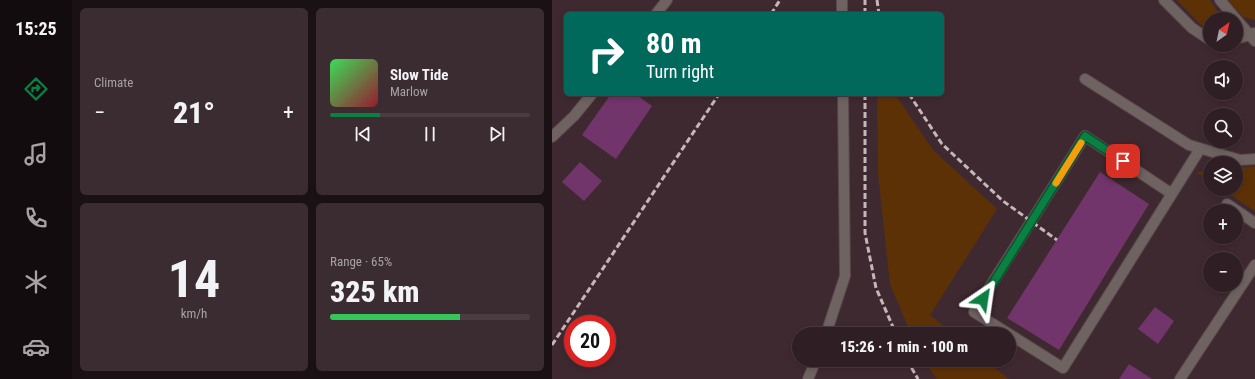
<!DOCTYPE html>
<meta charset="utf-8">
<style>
body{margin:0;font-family:"Roboto Condensed",sans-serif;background:#3b2c31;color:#f1f3f6;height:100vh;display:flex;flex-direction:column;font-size:15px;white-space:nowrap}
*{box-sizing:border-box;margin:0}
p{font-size:13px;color:#a7a2a6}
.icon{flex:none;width:22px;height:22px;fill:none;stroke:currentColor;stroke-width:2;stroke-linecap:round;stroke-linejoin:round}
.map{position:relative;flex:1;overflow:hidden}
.panel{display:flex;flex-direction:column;gap:8px;padding:8px;background:#1a1114;width:480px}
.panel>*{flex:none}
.banner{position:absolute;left:12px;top:12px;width:380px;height:84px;border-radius:6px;box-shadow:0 2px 6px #0003,0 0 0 1px #4a3d41;background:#00695c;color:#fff;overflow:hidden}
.needle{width:26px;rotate:33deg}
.buttons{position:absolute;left:651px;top:12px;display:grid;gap:8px}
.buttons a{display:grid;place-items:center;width:40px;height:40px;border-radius:50%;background:#2f1f24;box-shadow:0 2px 6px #0003,0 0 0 1px #4a3d41;font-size:20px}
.speed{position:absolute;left:12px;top:315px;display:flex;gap:8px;font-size:20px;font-weight:700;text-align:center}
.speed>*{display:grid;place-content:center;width:52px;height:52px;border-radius:50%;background:#2f1f24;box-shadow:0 2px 6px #0003,0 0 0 1px #4a3d41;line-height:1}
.speed .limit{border:6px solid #d22;background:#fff;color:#111}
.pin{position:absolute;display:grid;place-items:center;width:34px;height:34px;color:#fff;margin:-17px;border-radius:8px;box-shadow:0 2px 6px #0006}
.me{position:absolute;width:44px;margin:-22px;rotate:32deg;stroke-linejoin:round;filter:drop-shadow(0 0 3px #0008)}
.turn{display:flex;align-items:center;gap:14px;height:84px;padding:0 16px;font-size:18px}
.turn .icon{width:52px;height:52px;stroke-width:2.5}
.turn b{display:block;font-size:28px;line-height:34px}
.big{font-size:30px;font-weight:800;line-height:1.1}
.panel .card{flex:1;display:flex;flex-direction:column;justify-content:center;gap:6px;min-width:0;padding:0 14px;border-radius:6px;background:#3b2c31}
.panel .dial{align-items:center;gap:0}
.dial b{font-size:52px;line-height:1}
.song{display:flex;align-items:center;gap:12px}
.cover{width:48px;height:48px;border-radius:6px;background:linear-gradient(135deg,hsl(130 70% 55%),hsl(350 70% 35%))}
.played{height:4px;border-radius:2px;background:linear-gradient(90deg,#0b8043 25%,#4a3d41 25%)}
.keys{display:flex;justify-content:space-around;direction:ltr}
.heat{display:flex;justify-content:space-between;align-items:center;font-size:22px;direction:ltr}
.charge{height:6px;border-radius:3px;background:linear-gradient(90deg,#34c759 65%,#4a3d41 0)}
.panel .tiles{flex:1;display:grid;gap:8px;grid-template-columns:repeat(2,1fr)}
.trip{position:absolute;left:240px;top:327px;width:224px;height:40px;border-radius:20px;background:#2f1f24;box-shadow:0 2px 6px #0003,0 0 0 1px #4a3d41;font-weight:800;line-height:40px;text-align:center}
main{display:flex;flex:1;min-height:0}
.dock{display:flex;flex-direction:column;width:72px;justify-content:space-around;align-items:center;background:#130c0e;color:#a7a2a6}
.dock .icon{width:28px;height:28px}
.dock .current{color:#0b8043}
.dock b{font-size:18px;color:#f1f3f6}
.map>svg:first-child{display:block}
.green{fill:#5d3106}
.building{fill:#71346b}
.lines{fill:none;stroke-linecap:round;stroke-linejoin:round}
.minor-casing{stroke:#5a464c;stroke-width:12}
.minor{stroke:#6e6361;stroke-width:10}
.rail{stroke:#c5b6ba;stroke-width:3;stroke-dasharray:6 3;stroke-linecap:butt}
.route-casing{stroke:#07532c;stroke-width:10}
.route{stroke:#0b8043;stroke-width:7}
.slow{stroke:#f59e0b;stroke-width:7}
</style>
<main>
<nav class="dock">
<b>15:25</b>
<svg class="icon current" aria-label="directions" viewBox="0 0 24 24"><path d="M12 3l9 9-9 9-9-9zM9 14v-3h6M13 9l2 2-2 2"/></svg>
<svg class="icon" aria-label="music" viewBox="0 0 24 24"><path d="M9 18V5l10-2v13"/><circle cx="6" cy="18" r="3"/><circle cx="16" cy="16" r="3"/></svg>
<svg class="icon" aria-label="phone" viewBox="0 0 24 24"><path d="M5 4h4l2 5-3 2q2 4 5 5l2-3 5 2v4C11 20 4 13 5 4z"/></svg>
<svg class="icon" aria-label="climate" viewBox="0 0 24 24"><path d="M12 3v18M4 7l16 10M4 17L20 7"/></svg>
<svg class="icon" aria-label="car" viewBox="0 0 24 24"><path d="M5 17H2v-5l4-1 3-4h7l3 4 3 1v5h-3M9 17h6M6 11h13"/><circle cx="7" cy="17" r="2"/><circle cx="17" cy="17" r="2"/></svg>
</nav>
<section class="panel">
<div class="tiles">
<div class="card"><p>Climate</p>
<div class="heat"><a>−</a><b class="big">21°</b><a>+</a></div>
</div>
<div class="card">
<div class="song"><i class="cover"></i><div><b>Slow Tide</b><p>Marlow</p></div></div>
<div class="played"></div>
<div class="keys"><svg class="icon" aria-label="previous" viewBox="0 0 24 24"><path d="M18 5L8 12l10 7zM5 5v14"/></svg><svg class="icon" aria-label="pause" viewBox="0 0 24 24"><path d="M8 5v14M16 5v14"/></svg><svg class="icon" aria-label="next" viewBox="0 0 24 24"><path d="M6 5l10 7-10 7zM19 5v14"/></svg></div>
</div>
<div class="card dial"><b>14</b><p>km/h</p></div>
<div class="card"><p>Range · 65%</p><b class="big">325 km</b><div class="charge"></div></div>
</div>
</section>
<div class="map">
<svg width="703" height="379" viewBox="0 0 703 379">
<rect width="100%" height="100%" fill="#3f2930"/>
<g class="green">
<path d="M625 0H658L671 19H658V30L651 27Z"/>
<path d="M676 0H703V20L691 17Z"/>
<path d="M325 94H343L381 150 445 209 378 315 401 334H359L338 284 326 174Z"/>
<path d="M703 166V211L670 189H684V168Z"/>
<path d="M658 171V181L644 172Z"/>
<path d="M371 360H433L457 379H385Z"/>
</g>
<g class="building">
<path d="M59 94H83L100 106 64 159 30 135Z"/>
<path d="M28 162 50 181 32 201 10 182Z"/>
<path d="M548 172 597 204 507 350 455 318Z"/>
<path d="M603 307 622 321 606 344 586 329Z"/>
<path d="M577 364 600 379H567Z"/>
</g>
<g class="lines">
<defs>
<g id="minor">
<path d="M290 0V14"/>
<path d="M612 0 640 28 658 40"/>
<path d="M668 0 684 19"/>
<path d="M104 14 115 0"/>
<path d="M684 19 703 41"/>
<path d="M684 39 698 35 701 33"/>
<path d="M533 79 637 145 688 160 703 159"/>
<path d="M0 137 22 116 40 94"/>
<path d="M620 194 533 136 422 312 511 368 648 149"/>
<path d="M675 204 703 223"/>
<path d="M274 334 293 276 291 94"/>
<path d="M256 379 264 360"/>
<path d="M628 379 703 265"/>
</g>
</defs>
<use href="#minor" class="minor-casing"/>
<use href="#minor" class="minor"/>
<g class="rail">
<path d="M325 0 327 14"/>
<path d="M219 14 228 0"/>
<path d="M313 14V0"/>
<path d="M313 94V233L324 288 344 334"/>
<path d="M357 94 390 144 451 201 505 240"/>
<path d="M0 345 167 94"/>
<path d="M355 360 366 379"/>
</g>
</g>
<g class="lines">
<defs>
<path id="route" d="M431 299 533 136 571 161"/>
</defs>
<use href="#route" class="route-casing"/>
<use href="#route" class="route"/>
<path class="slow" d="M504 183 529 143"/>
</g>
</svg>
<div class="buttons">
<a><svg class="needle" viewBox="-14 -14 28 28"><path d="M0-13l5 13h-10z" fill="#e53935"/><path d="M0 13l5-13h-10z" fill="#a7a2a6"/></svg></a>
<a><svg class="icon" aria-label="sound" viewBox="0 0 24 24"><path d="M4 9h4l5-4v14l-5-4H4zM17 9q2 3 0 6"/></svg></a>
<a><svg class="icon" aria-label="search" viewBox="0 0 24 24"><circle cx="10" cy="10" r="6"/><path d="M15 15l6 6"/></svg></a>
<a><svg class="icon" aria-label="layers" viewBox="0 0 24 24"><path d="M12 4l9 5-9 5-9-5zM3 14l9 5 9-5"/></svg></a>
<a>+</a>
<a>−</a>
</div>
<div class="speed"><div class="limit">20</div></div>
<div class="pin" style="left:571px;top:161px;background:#d93025"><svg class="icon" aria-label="arrive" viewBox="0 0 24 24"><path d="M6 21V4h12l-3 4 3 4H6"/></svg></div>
<svg class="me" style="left:431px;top:299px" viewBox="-20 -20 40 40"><path d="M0-17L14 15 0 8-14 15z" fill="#0b8043" stroke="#fff" stroke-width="4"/></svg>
<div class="trip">15:26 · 1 min · 100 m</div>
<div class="banner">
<div class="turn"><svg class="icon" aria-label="right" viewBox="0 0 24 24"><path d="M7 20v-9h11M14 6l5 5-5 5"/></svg><div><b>80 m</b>Turn right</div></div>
</div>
</div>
</main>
